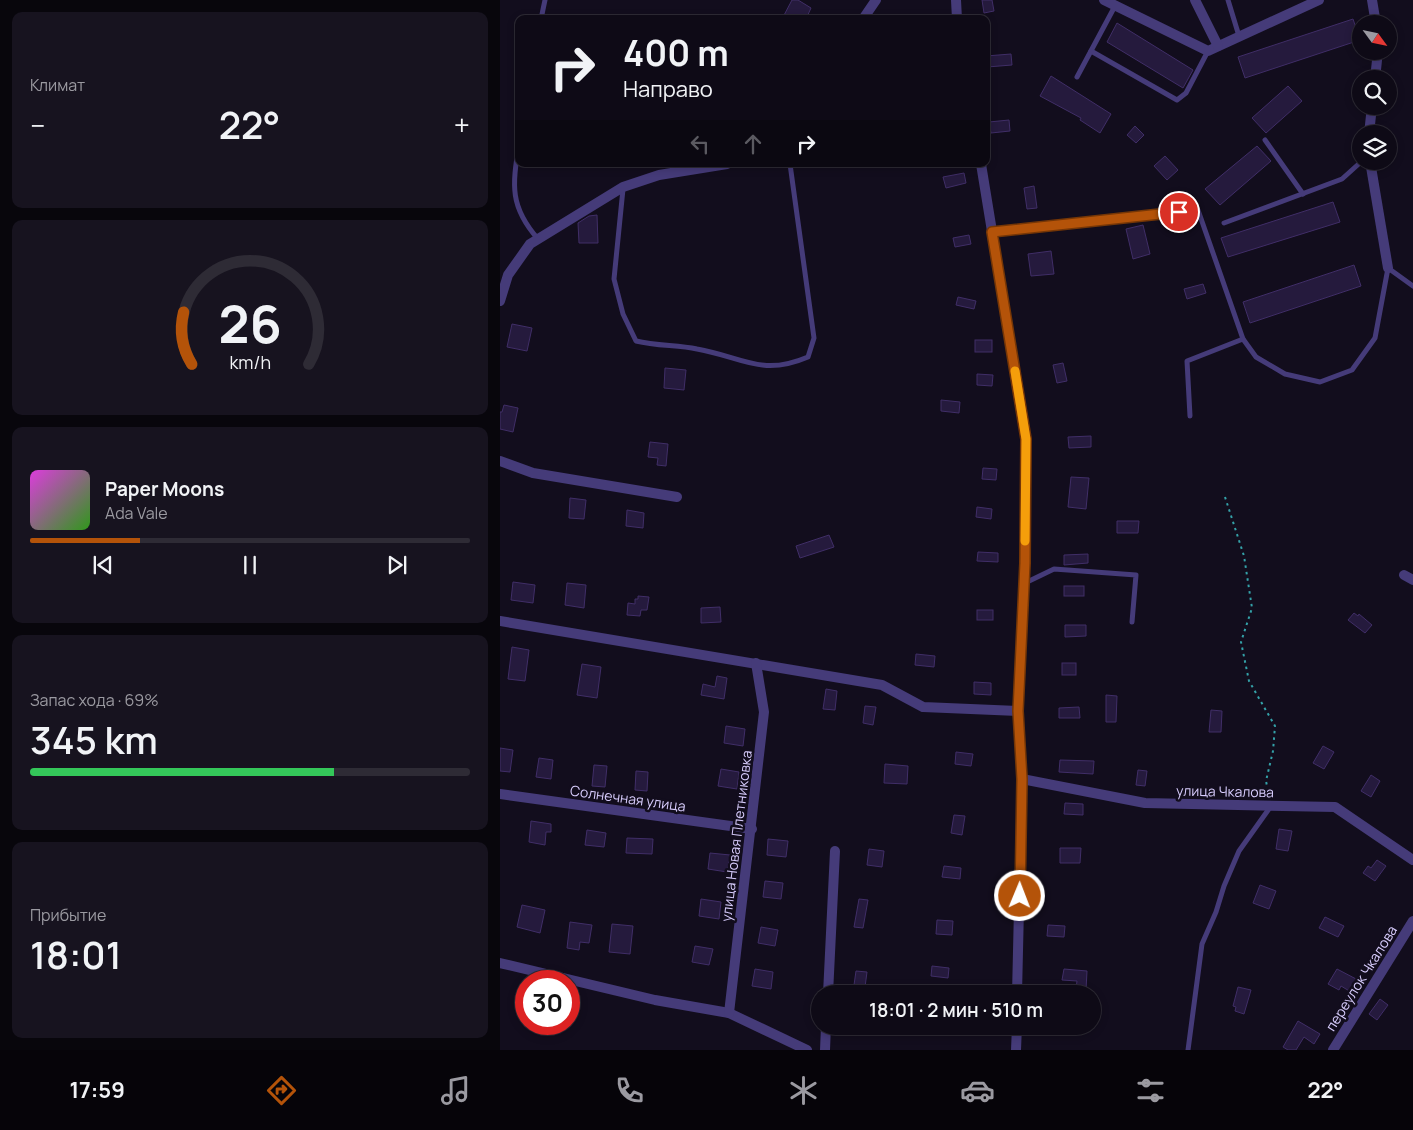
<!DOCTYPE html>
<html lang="ru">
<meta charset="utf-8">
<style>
body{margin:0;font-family:Manrope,sans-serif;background:#17131f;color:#f1f3f6;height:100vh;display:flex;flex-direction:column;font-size:19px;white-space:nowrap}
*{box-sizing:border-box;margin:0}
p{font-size:16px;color:#9b9aa1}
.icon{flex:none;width:28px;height:28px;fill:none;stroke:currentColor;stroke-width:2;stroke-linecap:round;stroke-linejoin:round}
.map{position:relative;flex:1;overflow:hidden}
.panel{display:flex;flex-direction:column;gap:12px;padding:12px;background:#08060c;width:500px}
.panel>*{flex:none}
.banner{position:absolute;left:15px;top:15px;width:475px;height:152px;border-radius:10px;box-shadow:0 2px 8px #0003,0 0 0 1px #2e2b35;background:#0e0a16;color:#f1f3f6;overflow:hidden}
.needle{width:32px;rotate:123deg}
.buttons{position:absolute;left:852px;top:15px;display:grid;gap:10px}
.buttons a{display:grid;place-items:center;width:45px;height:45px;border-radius:50%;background:#0e0a16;box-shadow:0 2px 8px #0003,0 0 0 1px #2e2b35;font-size:25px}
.speed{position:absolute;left:15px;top:970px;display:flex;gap:10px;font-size:25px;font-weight:700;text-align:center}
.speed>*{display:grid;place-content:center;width:65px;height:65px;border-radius:50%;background:#0e0a16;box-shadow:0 2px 8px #0003,0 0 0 1px #2e2b35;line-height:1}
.speed .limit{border:8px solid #d22;background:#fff;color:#111}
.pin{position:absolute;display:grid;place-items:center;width:42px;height:42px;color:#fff;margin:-21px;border:2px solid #fff;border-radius:50%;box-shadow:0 1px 5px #0007}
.me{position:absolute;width:55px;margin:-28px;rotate:1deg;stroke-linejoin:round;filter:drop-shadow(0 0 4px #0008)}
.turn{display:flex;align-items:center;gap:18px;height:105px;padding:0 25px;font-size:22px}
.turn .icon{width:65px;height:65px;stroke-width:2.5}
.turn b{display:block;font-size:35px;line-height:42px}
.lanes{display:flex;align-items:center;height:48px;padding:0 25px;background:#0003;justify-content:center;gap:25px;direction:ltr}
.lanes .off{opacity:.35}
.big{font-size:38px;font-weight:600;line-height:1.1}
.panel .tile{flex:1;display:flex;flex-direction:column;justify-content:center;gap:8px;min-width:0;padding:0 18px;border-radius:10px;background:#17131f}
.panel .dial{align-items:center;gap:0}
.dial svg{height:130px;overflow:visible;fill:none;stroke:#2e2b35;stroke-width:7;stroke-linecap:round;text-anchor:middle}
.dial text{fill:#f1f3f6;stroke:none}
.song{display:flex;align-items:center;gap:15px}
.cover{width:60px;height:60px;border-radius:8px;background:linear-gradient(135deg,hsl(300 70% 55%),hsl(110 70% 35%))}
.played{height:5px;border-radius:2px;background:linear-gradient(90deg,#b45309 25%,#2e2b35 25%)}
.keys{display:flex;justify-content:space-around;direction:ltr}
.heat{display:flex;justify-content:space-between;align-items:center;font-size:28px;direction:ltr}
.charge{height:8px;border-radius:4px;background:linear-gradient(90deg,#34c759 69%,#2e2b35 0)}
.trip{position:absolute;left:311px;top:985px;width:290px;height:50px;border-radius:25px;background:#0e0a16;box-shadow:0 2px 8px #0003,0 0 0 1px #2e2b35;font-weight:600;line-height:50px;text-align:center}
.menu{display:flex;height:80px;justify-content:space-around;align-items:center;background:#060409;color:#9b9aa1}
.menu .icon{width:35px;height:35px}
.menu .active{color:#b45309}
.menu b{font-size:22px;color:#f1f3f6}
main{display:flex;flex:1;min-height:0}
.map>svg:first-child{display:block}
.building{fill:#251a3d;stroke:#402e67}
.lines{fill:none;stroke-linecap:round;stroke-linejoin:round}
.path{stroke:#34a1a8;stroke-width:2;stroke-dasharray:2.5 4;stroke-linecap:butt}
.service{stroke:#453b79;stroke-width:5}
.minor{stroke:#453b79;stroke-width:10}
.route-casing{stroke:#753606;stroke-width:12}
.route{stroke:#b45309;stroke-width:9}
.slow{stroke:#f59e0b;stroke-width:9}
.labels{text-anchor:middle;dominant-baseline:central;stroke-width:5;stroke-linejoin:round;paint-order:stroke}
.street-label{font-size:14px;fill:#d7ccfc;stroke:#120d1d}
</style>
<main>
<section class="panel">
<div class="tile"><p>Климат</p>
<div class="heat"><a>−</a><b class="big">22°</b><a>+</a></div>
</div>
<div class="tile dial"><svg viewBox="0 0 100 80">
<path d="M14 69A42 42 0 1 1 86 69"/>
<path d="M14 69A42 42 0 0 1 9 37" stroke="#b45309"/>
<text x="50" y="56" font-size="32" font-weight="700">26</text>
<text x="50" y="72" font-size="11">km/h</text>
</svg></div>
<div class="tile">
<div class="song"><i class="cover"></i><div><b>Paper Moons</b><p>Ada Vale</p></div></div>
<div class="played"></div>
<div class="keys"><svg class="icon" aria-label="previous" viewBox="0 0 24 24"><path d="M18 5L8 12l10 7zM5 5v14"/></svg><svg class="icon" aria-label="pause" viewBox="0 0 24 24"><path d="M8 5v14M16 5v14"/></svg><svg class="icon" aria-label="next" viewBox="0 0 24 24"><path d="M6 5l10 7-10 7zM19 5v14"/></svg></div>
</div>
<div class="tile"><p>Запас хода · 69%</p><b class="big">345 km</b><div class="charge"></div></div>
<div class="tile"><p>Прибытие</p><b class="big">18:01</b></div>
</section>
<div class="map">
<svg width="913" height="1050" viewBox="0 0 913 1050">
<rect width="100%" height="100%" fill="#120d1d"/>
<g class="building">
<path d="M292 0H298L311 8 306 19H282Z"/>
<path d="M482 0H492L494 11 484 13Z"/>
<path d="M853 19 860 40 745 78 738 57Z"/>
<path d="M617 23 693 70 683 88 607 42Z"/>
<path d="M511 54 512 65 487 67 486 56Z"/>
<path d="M551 76 611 114 600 133 580 120 581 118 540 96Z"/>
<path d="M788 86 802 101 766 133 752 118Z"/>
<path d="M509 120 510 131 491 133 489 122Z"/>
<path d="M635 126 644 135 636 143 627 135Z"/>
<path d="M757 146 771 161 720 205 705 189Z"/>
<path d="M665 156 678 170 667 180 654 166Z"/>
<path d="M464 173 466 183 446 188 443 177Z"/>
<path d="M534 186 537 208 527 209 524 188Z"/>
<path d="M833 202 840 222 728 257 721 238Z"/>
<path d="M97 215 98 243H79L78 223 89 216Z"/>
<path d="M643 225 650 254 633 259 626 229Z"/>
<path d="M469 235 471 244 455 247 453 238Z"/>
<path d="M551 251 554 274 531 276 528 254Z"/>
<path d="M854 265 861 286 750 323 743 302Z"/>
<path d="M703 284 706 293 687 299 684 289Z"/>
<path d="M458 297 476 301 474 309 456 305Z"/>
<path d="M12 324 32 328 27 351 7 347Z"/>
<rect x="475" y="340" width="17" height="12"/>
<path d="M563 363 567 381 557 383 553 365Z"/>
<path d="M165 368 186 370 184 390 164 388Z"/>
<path d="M477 374 493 375 492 386 477 385Z"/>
<path d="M441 400 460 402 459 413 441 411Z"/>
<path d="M4 405 18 408 13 432 0 429V412H2Z"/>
<path d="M591 436V447L569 448 568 437Z"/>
<path d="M150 442 168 444 166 466 157 465 158 458 148 457Z"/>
<path d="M483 468 497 469 496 480 482 479Z"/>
<path d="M571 477 589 478 586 509 568 507Z"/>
<path d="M70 498 86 500 84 519 69 518Z"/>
<path d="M477 507 492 509 491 519 476 517Z"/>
<path d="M127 510 144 513 143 528 126 526Z"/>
<path d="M617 521H639L638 533H617Z"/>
<path d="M329 535 334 547 300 558 296 546Z"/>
<path d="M478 552 498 553V562L477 561Z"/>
<path d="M588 554V563L564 565V555Z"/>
<path d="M13 582 35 585 33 603 11 600Z"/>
<path d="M67 583 86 585 84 608 65 605Z"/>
<rect x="564" y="586" width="20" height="10"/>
<path d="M138 596 149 597 147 610H141L140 616 127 615 128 603 135 604V599H138Z"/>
<path d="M220 607 221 622 201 623V608Z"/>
<rect x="477" y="610" width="16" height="10"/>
<path d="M854 613 858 616 859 614 872 625 865 633 848 620Z"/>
<path d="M565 625H586V636L565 637Z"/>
<path d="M12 647 29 650 25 681 8 679Z"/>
<path d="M416 654 435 656 434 667 415 665Z"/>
<rect x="562" y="663" width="14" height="12"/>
<path d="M82 664 101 667 97 698 77 695Z"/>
<path d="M217 676 227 678 224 699 201 695 203 684 215 687Z"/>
<path d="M474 682 491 683V695L474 694Z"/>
<path d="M326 689 337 691 335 710 323 709Z"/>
<path d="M606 695 617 696 616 722H606Z"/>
<path d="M365 706 376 707 373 725 363 723Z"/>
<path d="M579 707 580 718H559V708Z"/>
<path d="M711 710 722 711 721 732H709Z"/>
<path d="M226 726 245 729 243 746 224 743Z"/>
<path d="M823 746 834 752 824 769 813 763Z"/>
<path d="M0 748 13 750 10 772 0 771Z"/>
<path d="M456 752 473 754 471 766 455 764Z"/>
<path d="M39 758 53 760 51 779 36 777Z"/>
<path d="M560 760 594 761 593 774 559 772Z"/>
<path d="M385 764 408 766 407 784 384 783Z"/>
<path d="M94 765 107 766 105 787 92 786Z"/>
<path d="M221 769 239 772 237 789 218 786Z"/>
<path d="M638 770 647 771 645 786 636 785Z"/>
<path d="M136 771 148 772 147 791 135 790Z"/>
<path d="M871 775 880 781 871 797 861 791Z"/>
<path d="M565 803 583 804V815L564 814Z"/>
<path d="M454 815 465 816 462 835 451 833Z"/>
<path d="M31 821 51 824V832H46L45 845 29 842Z"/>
<path d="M779 829 792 831 788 851 776 849Z"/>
<path d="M87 830 106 833 104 847 85 845Z"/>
<path d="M127 838 153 839 152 854 126 853Z"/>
<path d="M268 839 288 841 286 857 267 855Z"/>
<path d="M560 848H581L580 863H560Z"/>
<path d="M369 849 384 851 382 867 367 865Z"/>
<path d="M210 853 230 855 227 872 208 869Z"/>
<path d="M877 860 886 866 875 881 863 873 868 866 871 868Z"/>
<path d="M444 866 461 868 460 879 442 877Z"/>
<path d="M265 881 283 883 281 899 263 897Z"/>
<path d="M760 885 776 891 769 909 753 903Z"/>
<path d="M201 899 221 902 219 919 199 916Z"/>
<path d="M359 899 368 900 363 928 354 927Z"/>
<path d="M22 905 45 910 40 933 17 927Z"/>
<path d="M825 917 844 926 838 937 819 928Z"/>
<path d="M437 920 453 921 452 935 436 934Z"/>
<path d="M70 922 92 925 89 943 80 942 79 950 67 948Z"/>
<path d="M112 924 133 926 130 954 109 952Z"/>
<path d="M548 925 565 926 564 937 547 936Z"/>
<path d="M261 927 278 930 275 946 258 943Z"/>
<path d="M195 946 213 949 209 965 192 962Z"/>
<path d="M432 966 449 968 448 978 431 976Z"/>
<path d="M255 969 273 972 271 989 252 986Z"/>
<path d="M564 969 587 971 586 990 576 989 577 981 562 980Z"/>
<path d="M837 969 858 980 851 992 841 986 839 990 828 984Z"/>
<path d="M356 971 367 972 365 987 354 985Z"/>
<path d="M738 987 751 990 744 1014 735 1011 736 1007 733 1006Z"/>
<path d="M880 999 888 1005 877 1020 869 1014Z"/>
<path d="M798 1021 820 1034 814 1044 804 1037 796 1050H788L783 1047Z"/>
</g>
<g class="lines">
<path class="path" d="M725 497 744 556 752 608 741 642 749 681 775 726 773 751 766 781 769 796"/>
<g class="service">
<path d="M728 0 739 36"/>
<path d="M41 19 45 0"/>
<path d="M591 51 677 100 686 93 708 51"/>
<path d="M577 77 615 6"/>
<path d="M765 140 803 194"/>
<path d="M19 145C12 186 10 207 38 239"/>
<path d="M123 189 114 279 123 314 136 341C157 346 177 345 197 349 243 357 261 377 308 357L314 338 290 164"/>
<path d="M724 223 842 179 862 161"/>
<path d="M492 232 698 210 743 339 687 361 690 416"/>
<path d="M743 339 756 357 785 374 820 382 852 370 875 338 888 268 913 286"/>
<path d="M525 583 554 569 636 575 632 622"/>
<path d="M688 1050 702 944 716 912 724 886 739 851 771 806"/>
</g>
<g class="minor">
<path d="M456 0 457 19"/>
<path d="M604 0 708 51 819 0"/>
<path d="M695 0 718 46"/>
<path d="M872 0 876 24"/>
<path d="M363 19 376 0"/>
<path d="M875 79 878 51"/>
<path d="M869 134 872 106"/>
<path d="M870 161 888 268"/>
<path d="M481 164 526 439 525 563 518 711 522 779 517 994"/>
<path d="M0 301 8 275 30 244 123 187 159 175 227 164"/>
<path d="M0 461 33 473 177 497"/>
<path d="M904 575 913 580"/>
<path d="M0 621 382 685 423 707 518 711"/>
<path d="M522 779 645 803 835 807 913 860"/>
<path d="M0 794 252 829"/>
<path d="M0 963 155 1000 229 1013 307 1050"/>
<path d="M328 994 335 851"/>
<path d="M229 1013 264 712 256 663"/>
<path d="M325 1050 326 1026"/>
<path d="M516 1050 517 1026"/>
<path d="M833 1050 913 921"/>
</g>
</g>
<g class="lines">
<defs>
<path id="route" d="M520 896 522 779 518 711 525 563 526 439 492 232 679 212"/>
</defs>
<use href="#route" class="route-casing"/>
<use href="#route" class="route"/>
<path class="slow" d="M515 371 526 439 525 541"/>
</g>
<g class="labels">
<g class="street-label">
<text transform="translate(725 791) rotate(1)">улица Чкалова</text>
<text transform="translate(128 798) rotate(8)">Солнечная улица</text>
<text transform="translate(236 836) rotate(-83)">улица Новая Плетниковка</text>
<text transform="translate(861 978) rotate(-58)">переулок Чкалова</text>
</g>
</g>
</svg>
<div class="buttons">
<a><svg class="needle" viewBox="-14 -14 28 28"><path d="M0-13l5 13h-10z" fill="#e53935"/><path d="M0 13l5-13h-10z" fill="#9b9aa1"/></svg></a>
<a><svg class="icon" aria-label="search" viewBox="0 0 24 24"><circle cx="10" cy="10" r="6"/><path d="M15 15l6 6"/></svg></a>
<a><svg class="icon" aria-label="layers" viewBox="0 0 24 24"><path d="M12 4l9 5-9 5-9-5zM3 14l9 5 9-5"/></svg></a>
</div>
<div class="speed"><div class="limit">30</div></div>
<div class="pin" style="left:679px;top:212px;background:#d93025"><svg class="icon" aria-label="arrive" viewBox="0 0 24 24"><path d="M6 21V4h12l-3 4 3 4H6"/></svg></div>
<svg class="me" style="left:520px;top:896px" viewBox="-20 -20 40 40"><circle r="17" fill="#b45309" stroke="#fff" stroke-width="3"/><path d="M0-11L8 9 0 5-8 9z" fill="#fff"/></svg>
<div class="trip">18:01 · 2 мин · 510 m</div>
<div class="banner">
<div class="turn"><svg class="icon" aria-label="right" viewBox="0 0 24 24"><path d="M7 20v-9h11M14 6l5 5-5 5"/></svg><div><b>400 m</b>Направо</div></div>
<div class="lanes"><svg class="icon off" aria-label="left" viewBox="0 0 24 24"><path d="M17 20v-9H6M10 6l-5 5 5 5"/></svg><svg class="icon off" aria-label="ahead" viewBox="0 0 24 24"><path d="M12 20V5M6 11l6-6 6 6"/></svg><svg class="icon" aria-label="right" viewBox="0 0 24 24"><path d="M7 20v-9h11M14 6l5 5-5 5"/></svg></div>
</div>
</div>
</main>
<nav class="menu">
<b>17:59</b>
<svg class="icon active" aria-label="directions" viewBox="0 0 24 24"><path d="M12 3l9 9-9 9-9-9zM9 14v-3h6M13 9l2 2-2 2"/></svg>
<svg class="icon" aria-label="music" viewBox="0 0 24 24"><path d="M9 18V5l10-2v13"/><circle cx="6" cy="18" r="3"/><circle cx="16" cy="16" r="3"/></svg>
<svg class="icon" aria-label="phone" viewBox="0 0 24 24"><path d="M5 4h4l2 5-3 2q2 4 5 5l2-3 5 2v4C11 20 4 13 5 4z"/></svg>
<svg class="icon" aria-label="climate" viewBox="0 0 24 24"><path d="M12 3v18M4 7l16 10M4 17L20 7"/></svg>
<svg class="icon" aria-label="car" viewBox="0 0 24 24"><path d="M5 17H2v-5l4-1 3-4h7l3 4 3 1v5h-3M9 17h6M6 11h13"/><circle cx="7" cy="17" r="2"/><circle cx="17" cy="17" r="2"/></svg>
<svg class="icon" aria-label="filters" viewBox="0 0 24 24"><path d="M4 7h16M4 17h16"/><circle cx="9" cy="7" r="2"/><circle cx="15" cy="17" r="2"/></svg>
<b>22°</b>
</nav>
